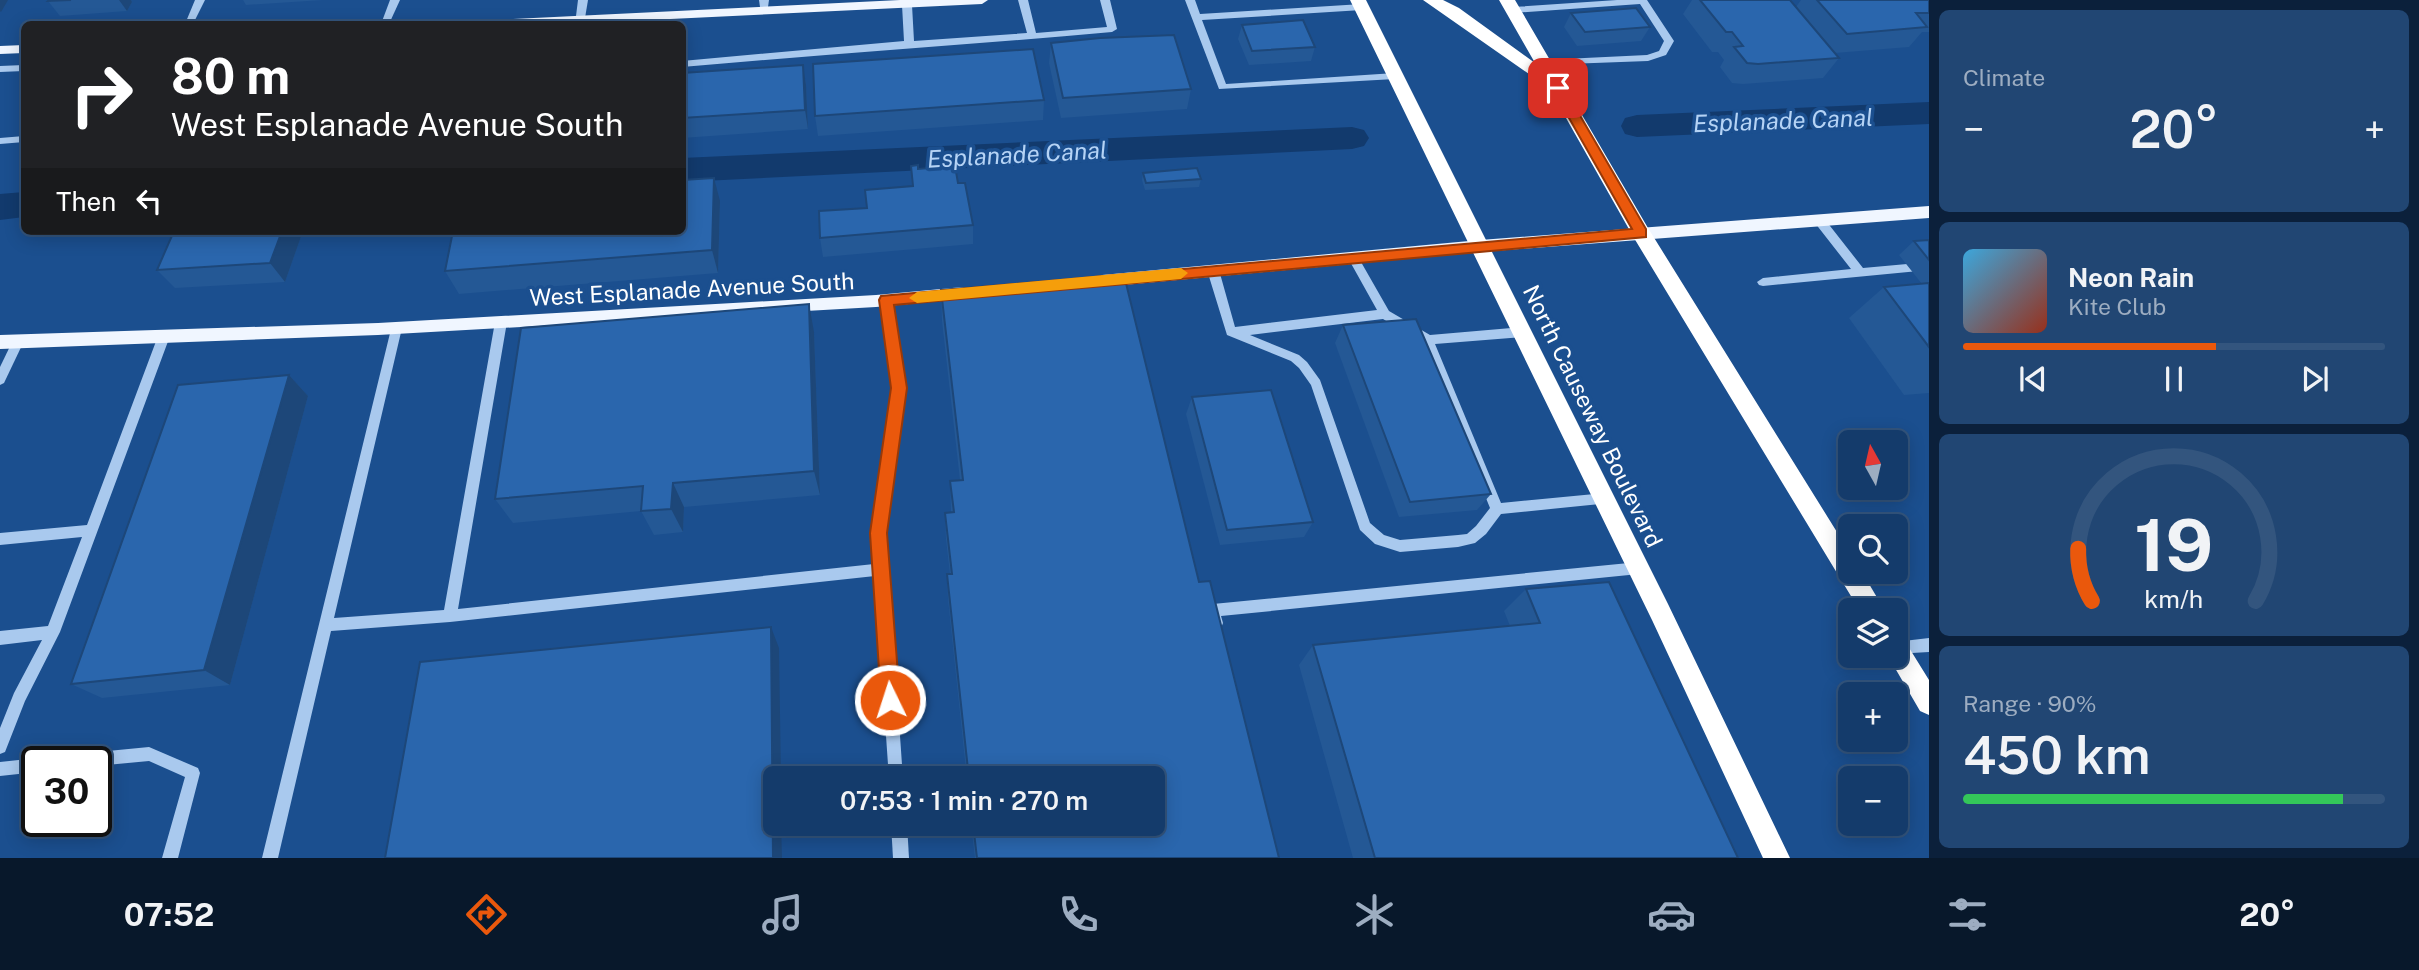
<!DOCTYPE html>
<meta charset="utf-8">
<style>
body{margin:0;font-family:"Public Sans",sans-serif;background:#214673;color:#f1f3f6;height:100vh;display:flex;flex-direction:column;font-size:26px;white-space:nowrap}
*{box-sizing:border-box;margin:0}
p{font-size:23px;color:#9dadc1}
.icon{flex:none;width:38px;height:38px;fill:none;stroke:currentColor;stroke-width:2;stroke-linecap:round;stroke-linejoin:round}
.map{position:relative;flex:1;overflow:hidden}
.panel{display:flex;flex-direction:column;gap:10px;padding:10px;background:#0b203b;width:490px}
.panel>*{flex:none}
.banner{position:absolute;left:21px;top:21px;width:665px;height:214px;border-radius:10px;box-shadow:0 4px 18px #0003,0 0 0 2px #33557e;background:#202124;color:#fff;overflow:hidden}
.needle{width:46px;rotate:352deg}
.buttons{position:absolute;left:1838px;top:430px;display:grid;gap:14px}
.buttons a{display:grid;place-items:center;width:70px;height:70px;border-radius:10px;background:#143b6b;box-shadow:0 4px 18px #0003,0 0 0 2px #33557e;font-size:35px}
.speed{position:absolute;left:21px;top:746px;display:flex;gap:14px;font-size:35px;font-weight:700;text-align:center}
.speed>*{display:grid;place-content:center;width:91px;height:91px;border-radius:50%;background:#143b6b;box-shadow:0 4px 18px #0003,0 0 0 2px #33557e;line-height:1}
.speed .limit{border:4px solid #111;border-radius:10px;background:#fff;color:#111}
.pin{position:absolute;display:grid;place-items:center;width:60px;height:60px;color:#fff;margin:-30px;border-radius:14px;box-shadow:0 4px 10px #0006}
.me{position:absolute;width:77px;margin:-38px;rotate:356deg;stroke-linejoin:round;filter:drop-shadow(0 0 5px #0008)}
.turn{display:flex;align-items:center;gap:24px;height:147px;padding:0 35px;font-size:32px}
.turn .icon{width:91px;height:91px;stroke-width:2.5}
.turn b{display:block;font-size:49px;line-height:60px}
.then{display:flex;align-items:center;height:66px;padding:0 35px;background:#0003;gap:14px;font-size:26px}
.big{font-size:52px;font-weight:600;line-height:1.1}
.panel .tile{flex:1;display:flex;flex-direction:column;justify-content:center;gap:10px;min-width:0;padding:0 24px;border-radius:10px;background:#214673}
.panel .dial{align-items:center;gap:0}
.dial svg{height:182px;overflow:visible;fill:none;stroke:#33557e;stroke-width:7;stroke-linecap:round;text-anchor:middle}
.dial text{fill:#f1f3f6;stroke:none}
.song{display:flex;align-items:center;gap:21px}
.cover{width:84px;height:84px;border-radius:10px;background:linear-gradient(135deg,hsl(200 70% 55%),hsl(10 70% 35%))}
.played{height:7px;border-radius:4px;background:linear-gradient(90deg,#ea580c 60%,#33557e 60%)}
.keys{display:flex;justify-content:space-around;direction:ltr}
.heat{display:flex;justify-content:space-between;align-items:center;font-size:38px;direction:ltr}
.charge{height:10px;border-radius:5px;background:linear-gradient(90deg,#34c759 90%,#33557e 0)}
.trip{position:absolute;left:763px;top:766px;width:402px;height:70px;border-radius:10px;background:#143b6b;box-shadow:0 4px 18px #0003,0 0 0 2px #33557e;font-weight:600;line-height:70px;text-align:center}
.menu{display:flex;height:112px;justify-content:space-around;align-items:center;background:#08182b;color:#9dadc1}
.menu .icon{width:49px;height:49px}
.menu .selected{color:#ea580c}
.menu b{font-size:32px;color:#f1f3f6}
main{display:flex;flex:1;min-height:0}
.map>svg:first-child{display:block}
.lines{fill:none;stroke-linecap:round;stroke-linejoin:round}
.canal{fill:#123a6d;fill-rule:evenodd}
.minor{fill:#a9c9ee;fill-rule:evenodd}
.major{fill:#f0f6ff;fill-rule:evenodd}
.highway{fill:#fff;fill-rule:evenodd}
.wall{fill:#245895}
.shaded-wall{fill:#1d4779}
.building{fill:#2a66ad;stroke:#1d4779;stroke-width:2}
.route{fill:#ea580c;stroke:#983908;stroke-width:2}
.slow{fill:#f59e0b}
.labels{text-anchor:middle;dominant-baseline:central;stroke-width:7;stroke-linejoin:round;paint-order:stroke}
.street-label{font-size:23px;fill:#fff;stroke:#1b4f8f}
.water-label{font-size:24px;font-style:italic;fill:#b5d3f5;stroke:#1b4f8f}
</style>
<main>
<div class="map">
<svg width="1929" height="858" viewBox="0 0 1929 858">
<rect width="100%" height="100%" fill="#1b4f8f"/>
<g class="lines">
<g class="canal">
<path d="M1929 102V124L1637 137 1625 134 1621 126 1625 118 1637 115Z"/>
<path d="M1352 127 1364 130 1369 138 1364 146 1352 149 682 182V158Z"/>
<path d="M24 192V217L0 220V194Z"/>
</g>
<g class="minor">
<path d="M195 0H205L193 24H185Z"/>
<path d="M390 0H400L389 24H381Z"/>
<path d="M578 0H588L584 24H575Z"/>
<path d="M759 0H769L767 14H761Z"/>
<path d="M1018 0H1028L1036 33 1107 27 1100 0H1110L1117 29 1112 32C969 45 826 54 682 67V61L904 41 902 5 907 2 912 5 914 41 1027 33Z"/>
<path d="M1185 0H1195L1200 14 1362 4 1367 7 1362 10 1202 20 1226 84 1395 73 1400 76 1395 79 1219 89Z"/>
<path d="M1617 0H1647L1674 41 1666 55 1648 61 1540 65 1538 63 1543 60 1647 55 1659 51 1664 41 1640 4 1513 13 1508 10 1513 7Z"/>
<path d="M24 65V71L0 72V66Z"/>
<path d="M24 136V142L0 144V138Z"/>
<path d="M1819 216 1823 217 1863 268 1929 262V270L1763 286 1759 285 1757 282 1763 278 1851 269 1815 223 1814 220Z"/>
<path d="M1353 254 1357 255 1389 311 1430 335 1523 327 1527 329 1529 332 1527 335 1523 337 1435 344 1501 503 1605 493 1610 495 1611 499 1610 503 1501 514 1486 534 1475 543 1458 547 1400 552 1375 544 1360 530 1311 385 1299 368 1291 361 1227 335 1207 270 1213 266 1219 270 1235 327 1377 310 1348 258ZM1383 319 1423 343 1490 508 1476 526 1467 534 1458 535 1400 540 1384 535 1370 523 1320 380 1307 362 1299 355 1250 335Z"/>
<path d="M886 296 892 300 905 388 886 533 903 779H889L875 576 450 622 331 631 278 858H262L392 325 396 323 402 328 334 618 444 610 495 322 501 318 507 322 458 609 874 564 872 533 893 388 880 300Z"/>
<path d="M164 331 170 336 60 632 25 701 5 752 0 754V728L14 693 42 640 0 645V631L48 626 82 537 0 545V533L87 525 158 336Z"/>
<path d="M18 336 24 341 4 383 0 385V367L14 338Z"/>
<path d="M1639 562 1644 564 1646 568 1644 572 1639 574 1221 616 1223 623 1221 628 1216 629 1211 628 1206 610 1208 606 1213 604Z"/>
<path d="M1929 638V652L1895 654V642Z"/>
<path d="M149 747 198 768 200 773 178 858H162L185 777 149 761 96 766V761H70L72 756 77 754Z"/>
<path d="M37 758 43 761H37V772L0 776V762Z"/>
<path d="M891 824H907L909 858H893Z"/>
</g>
<g class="major">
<path d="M900 0H988L982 4 566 24H485L492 20Z"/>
<path d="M24 45V53L0 54V46Z"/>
<path d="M1929 206V218L1480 252 1102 287 1094 281 1102 275 1480 240Z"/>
<path d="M963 287 971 293 963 299 876 307 378 335 0 349V335L378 323 876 295Z"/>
</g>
<g class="highway">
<path d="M1350 0H1366L1668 604 1790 858H1763L1652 620Z"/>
<path d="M1423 0H1443L1459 8 1535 63 1499 0H1515L1648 228 1850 553V572H1862L1885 611H1860L1634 238 1549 88Z"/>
<path d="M1895 635 1903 638 1929 680V715L1920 711 1888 656H1895Z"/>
</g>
</g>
<g class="wall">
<path d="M49 0H131L132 2 127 11 60 16 48 1Z"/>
<path d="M243 0H323L246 5Z"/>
<path d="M1692 0H1790L1796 7 1801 0H1929V32H1922L1909 47 1835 53 1839 58 1823 78 1743 84 1732 83 1720 67 1724 60 1718 52H1712L1683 14Z"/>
<path d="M1571 13 1650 27 1641 41 1577 46 1564 27Z"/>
<path d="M1242 25 1315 47 1311 61 1249 65 1238 39Z"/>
<path d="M1051 43 1191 89 1187 109 1061 118 1049 63Z"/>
<path d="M803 65 806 85 808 129 682 138V73Z"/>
<path d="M1044 100 1043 120 818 136 815 116Z"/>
<path d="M911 166 958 183 973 225V244L823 257 820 238 867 208 912 186Z"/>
<path d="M1143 173 1201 179 1199 187 1145 190 1142 180Z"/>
<path d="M720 201 718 273 459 294 445 271Z"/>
<path d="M303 231 285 282 175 288 157 270Z"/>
<path d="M1929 240V393L1904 395 1849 318 1884 287 1922 284 1899 255 1914 241Z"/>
<path d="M941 290 1199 582 1279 858H975L971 824H1153V779H967L948 599 947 574H950L946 539 945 513H951L950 481 960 480 942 321Z"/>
<path d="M1343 325 1491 494 1477 510 1399 517 1335 343Z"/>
<path d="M814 332 820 495 684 507 683 532 654 535 641 511 513 523 495 499Z"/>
<path d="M289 375 308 396 230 685 102 698 71 684Z"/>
<path d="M1192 397 1313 522 1304 537 1220 545 1186 414Z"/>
<path d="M1526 589 1738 858H1353L1299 665 1313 645 1510 626 1504 611Z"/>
</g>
<g class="shaded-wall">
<path d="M0 0H8L1 12 0 11Z"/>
<path d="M119 0H131L132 2 127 11Z"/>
<path d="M803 65 806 85 808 129 805 110Z"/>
<path d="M714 178 720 201 718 273 712 250Z"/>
<path d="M282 231H303L285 282 270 263Z"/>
<path d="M809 304 814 332 820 495 814 471Z"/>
<path d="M289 375 308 396 230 685 204 670Z"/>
<path d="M673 483 684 507 683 532 671 509Z"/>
<path d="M771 627 779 648 781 779H775V824H781L782 858H773Z"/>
</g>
<g class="building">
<path d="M49 0H71L48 1Z"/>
<path d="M1700 0H1790L1839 58 1758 64 1747 63 1734 47 1743 46 1732 32H1726Z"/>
<path d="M1817 0H1929V13H1916L1927 27 1847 34Z"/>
<path d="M1636 8 1650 27 1585 32 1571 13Z"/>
<path d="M1303 20 1315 47 1252 51 1242 25Z"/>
<path d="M1174 35 1191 89 1063 98 1051 43 1100 38Z"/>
<path d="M1033 49 1044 100 815 116 813 64Z"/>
<path d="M803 65 805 110 682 118V73Z"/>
<path d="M918 165V169L955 166 958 183H965L973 225 820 238 819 211 867 208 865 190 913 186 911 166Z"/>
<path d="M1197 168 1201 179 1146 183 1143 173Z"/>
<path d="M714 178 712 250 445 271 453 231H682V180Z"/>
<path d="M174 231H282L270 263 157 270Z"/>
<path d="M1929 240V260L1914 241Z"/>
<path d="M1124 275 1199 582 1210 581 1279 858H977L973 824H1153V779H969L947 574H952L945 513 954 512 950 481 963 480 941 290Z"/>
<path d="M1929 283V347L1884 287Z"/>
<path d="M809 304 814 471 673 483 671 509 641 511 643 486 495 499 521 328Z"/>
<path d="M1416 319 1491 494 1410 502 1343 325Z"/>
<path d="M289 375 204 670 71 684 178 385Z"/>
<path d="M1271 390 1313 522 1227 530 1192 397Z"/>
<path d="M1609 582 1738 858H1375L1313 645 1540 623 1526 589Z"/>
<path d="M771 627 773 858H385L420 662Z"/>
</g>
<path class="route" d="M1558 84 1564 88 1646 229V237L894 305 907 388 887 533 900 700 897 707 890 709 884 707 881 700 870 533 891 388 879 300 881 296 1632 229 1552 88Z"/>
<path class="slow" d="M1181 268 1188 273 1181 279 917 303 909 298 917 292Z"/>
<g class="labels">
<g class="street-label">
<text transform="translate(692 289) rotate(-3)">West Esplanade Avenue South</text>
<text transform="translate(1593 416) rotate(64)">North Causeway Boulevard</text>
</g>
<g class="water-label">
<text transform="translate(1783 120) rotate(-2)">Esplanade Canal</text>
<text transform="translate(1017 154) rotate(-3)">Esplanade Canal</text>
</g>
</g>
</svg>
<div class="buttons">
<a><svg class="needle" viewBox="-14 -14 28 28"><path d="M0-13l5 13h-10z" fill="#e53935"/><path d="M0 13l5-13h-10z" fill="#9dadc1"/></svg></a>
<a><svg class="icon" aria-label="search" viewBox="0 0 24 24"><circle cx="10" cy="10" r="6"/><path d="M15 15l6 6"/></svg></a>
<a><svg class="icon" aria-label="layers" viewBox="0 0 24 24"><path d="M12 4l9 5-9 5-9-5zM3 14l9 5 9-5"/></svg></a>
<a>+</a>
<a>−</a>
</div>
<div class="speed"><div class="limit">30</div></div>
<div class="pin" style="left:1558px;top:88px;background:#d93025"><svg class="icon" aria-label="arrive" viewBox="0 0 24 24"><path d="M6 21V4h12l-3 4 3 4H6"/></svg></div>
<svg class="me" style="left:890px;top:700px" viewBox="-20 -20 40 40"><circle r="17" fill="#ea580c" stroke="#fff" stroke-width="3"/><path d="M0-11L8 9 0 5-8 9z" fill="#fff"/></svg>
<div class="trip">07:53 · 1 min · 270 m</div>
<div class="banner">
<div class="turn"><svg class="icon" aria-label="right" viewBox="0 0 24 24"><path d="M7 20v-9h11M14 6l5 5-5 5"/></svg><div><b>80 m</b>West Esplanade Avenue South</div></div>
<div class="then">Then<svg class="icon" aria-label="left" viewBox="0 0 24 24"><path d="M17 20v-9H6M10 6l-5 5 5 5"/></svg></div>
</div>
</div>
<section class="panel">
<div class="tile"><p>Climate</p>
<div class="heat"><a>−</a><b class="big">20°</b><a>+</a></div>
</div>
<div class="tile">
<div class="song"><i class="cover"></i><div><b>Neon Rain</b><p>Kite Club</p></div></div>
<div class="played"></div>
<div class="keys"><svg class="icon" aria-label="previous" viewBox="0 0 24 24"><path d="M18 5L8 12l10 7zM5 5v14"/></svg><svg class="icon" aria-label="pause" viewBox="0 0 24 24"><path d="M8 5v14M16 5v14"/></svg><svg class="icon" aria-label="next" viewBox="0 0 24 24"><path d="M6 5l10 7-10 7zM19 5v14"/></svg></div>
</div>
<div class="tile dial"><svg viewBox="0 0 100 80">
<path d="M14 69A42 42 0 1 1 86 69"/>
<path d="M14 69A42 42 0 0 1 8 46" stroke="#ea580c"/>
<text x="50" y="56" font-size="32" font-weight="700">19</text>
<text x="50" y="72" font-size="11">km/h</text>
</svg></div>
<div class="tile"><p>Range · 90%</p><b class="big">450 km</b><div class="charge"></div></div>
</section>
</main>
<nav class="menu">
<b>07:52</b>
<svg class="icon selected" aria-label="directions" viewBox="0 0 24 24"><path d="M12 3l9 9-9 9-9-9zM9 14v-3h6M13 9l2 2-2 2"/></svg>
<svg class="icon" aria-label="music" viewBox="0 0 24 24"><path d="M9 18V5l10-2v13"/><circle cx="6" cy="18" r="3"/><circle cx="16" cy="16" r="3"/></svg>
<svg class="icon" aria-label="phone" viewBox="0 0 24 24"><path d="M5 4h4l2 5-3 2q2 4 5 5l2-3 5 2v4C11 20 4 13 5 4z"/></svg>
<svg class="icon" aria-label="climate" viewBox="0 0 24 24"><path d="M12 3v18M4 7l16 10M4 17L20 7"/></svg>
<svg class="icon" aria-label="car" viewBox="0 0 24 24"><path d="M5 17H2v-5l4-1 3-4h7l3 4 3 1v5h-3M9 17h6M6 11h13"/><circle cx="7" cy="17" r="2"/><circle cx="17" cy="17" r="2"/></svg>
<svg class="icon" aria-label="filters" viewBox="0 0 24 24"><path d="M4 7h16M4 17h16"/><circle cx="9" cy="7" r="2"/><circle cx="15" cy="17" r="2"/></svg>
<b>20°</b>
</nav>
